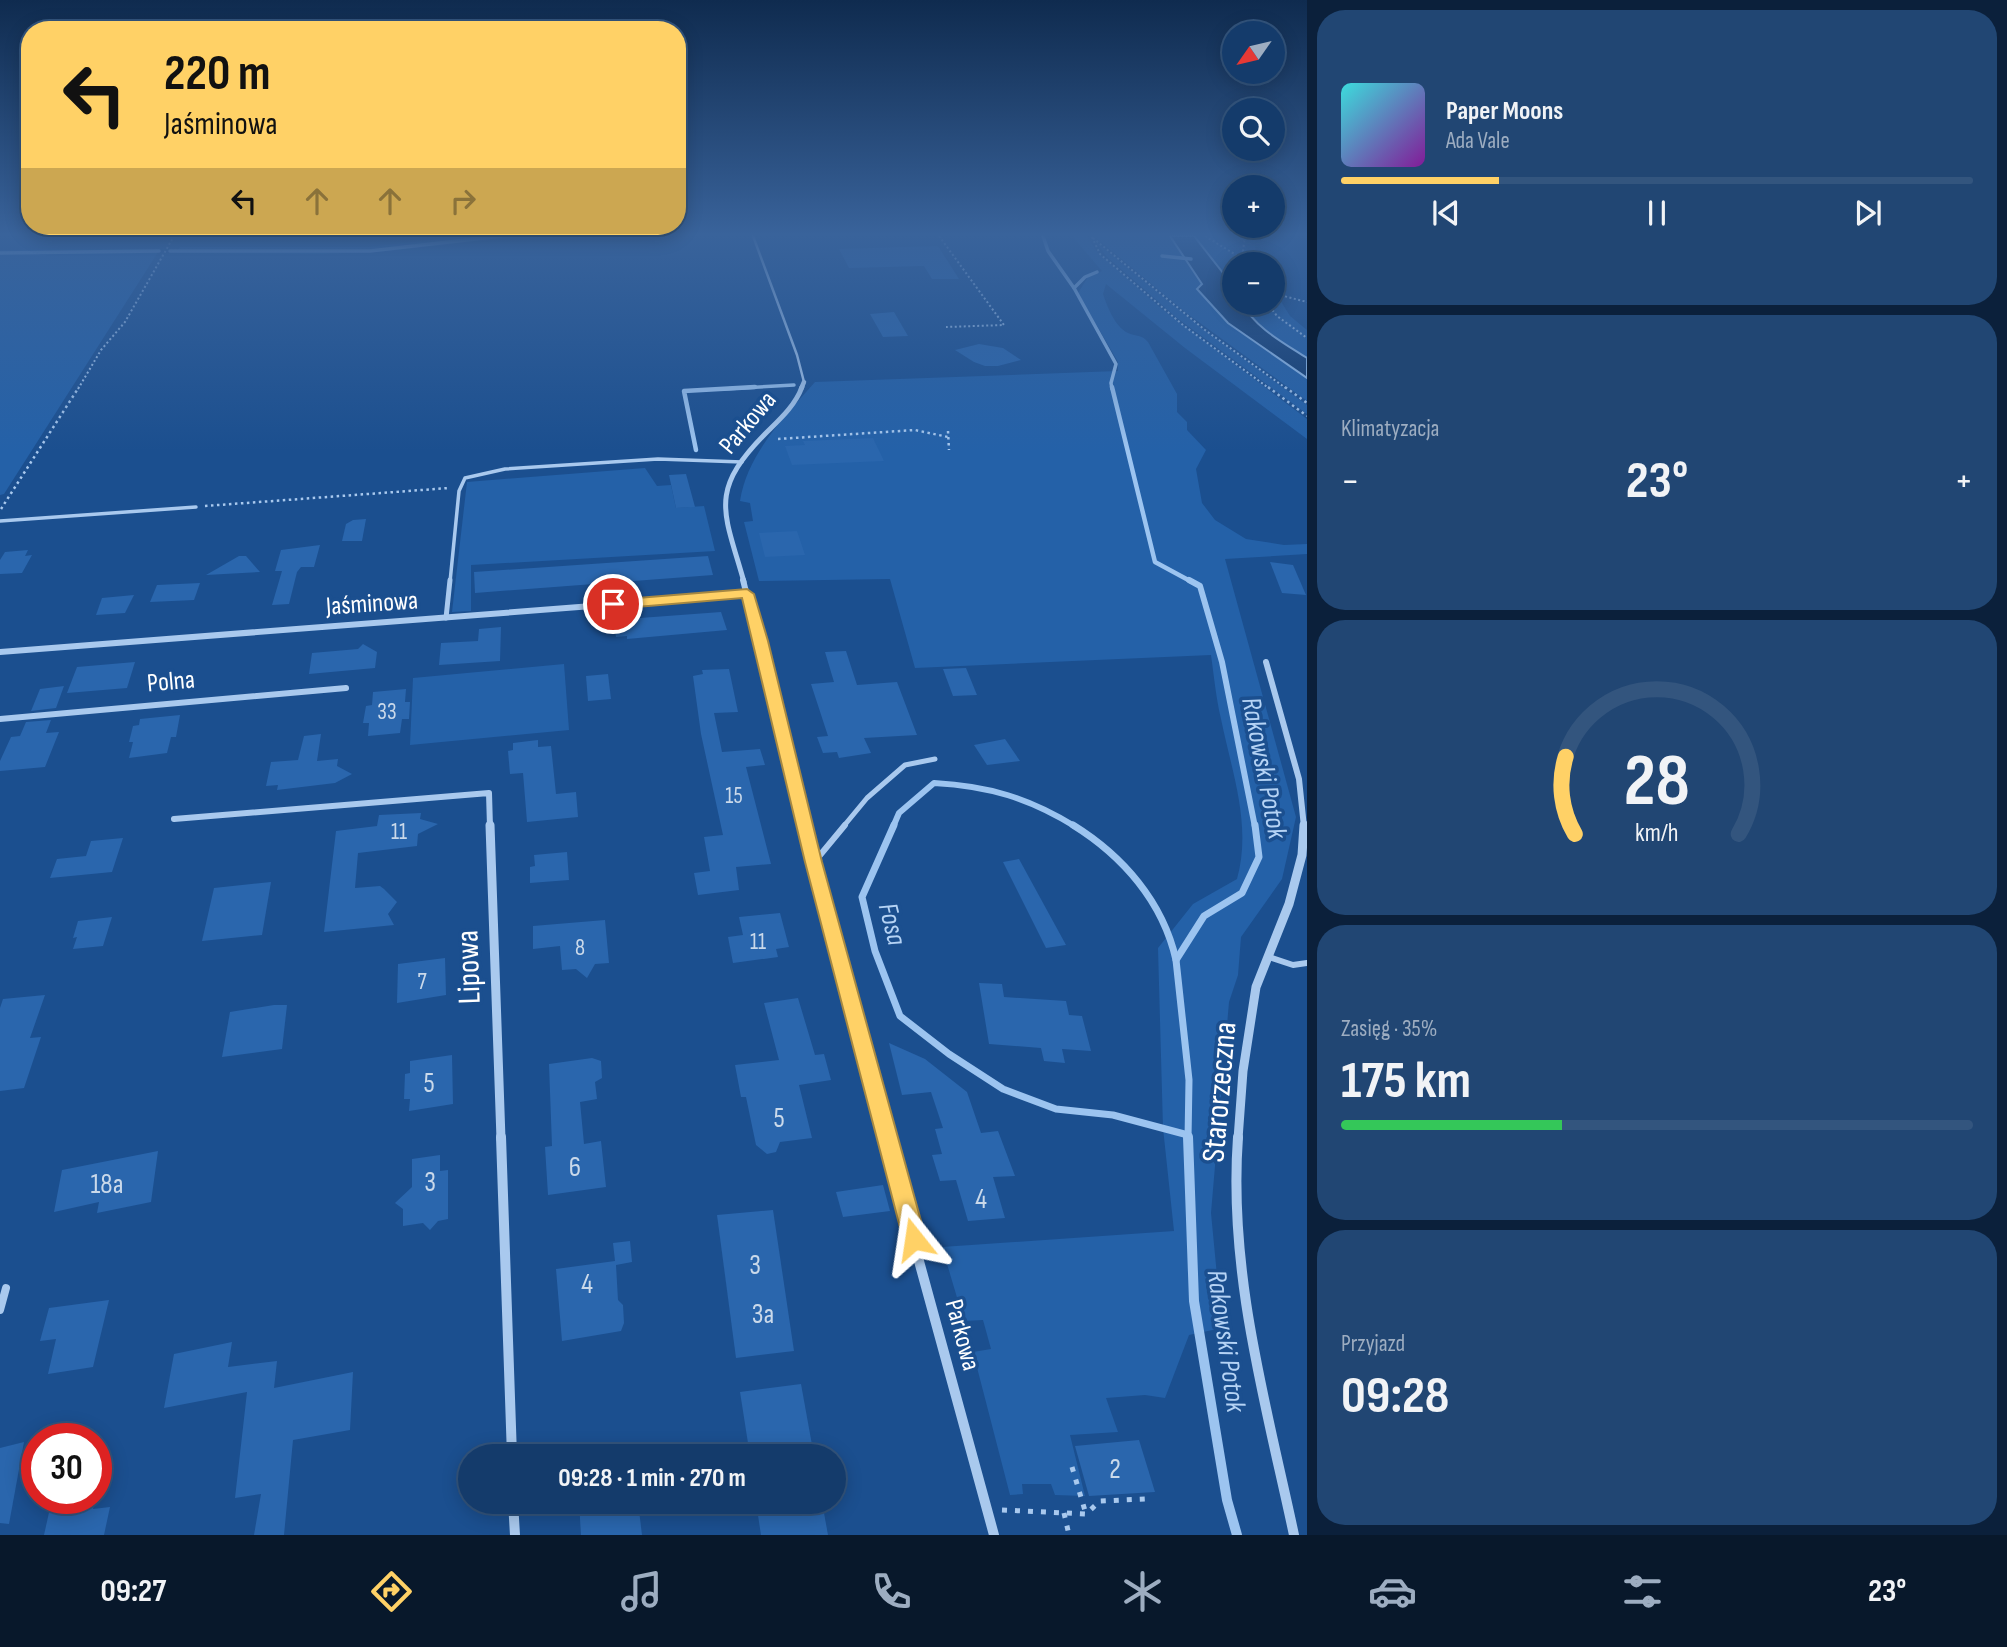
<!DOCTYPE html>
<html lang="pl">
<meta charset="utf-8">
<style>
body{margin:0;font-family:"Sofia Sans Condensed",sans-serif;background:#214673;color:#f1f3f6;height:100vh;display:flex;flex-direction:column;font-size:26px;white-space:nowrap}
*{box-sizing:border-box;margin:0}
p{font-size:23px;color:#9dadc1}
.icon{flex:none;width:38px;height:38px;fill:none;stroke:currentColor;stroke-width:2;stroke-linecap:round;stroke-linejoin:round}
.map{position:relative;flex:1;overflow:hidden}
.details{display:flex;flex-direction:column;gap:10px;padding:10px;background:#0b203b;width:700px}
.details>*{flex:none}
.banner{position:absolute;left:21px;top:21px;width:665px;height:214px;border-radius:28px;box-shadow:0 4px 18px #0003,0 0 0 2px #33557e;background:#ffd166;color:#111;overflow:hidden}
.needle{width:46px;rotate:236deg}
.controls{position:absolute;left:1222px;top:21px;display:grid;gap:14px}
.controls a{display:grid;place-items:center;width:63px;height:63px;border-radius:50%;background:#143b6b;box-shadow:0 4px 18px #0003,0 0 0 2px #33557e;font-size:35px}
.speed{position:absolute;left:21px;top:1423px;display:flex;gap:14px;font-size:35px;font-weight:700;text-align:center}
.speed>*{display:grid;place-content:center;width:91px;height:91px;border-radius:50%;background:#143b6b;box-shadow:0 4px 18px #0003,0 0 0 2px #33557e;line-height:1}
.speed .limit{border:10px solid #d22;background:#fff;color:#111}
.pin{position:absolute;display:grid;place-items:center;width:60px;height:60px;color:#fff;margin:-30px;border:4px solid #fff;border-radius:50%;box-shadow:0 2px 7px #0007}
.me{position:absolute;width:77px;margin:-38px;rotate:345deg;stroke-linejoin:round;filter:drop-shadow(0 0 5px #0008)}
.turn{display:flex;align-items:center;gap:24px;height:147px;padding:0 28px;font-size:32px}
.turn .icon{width:91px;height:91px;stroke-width:2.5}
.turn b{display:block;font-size:49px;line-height:60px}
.lanes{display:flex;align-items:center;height:66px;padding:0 28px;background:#0003;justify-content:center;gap:35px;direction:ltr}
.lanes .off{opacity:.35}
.big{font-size:52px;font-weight:700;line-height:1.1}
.details .tile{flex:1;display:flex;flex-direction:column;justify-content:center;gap:10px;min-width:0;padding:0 24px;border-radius:28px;background:#214673}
.details .dial{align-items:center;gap:0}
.dial svg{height:182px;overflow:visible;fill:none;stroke:#33557e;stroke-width:7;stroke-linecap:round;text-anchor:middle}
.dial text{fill:#f1f3f6;stroke:none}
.song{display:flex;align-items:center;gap:21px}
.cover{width:84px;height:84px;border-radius:10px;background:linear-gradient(135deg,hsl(180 70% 55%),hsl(290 70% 35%))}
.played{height:7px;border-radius:4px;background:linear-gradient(90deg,#ffd166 25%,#33557e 25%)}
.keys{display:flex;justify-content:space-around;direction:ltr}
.heat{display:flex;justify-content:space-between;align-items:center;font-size:38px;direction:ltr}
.charge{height:10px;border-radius:5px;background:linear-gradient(90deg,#34c759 35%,#33557e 0)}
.trip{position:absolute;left:458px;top:1444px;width:388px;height:70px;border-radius:35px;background:#143b6b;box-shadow:0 4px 18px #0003,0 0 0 2px #33557e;font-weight:700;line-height:70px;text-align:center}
.dock{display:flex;height:112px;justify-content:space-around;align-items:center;background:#08182b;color:#9dadc1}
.dock .icon{width:49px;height:49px}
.dock .selected{color:#ffd166}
.dock b{font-size:32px;color:#f1f3f6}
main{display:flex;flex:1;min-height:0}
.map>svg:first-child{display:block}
.green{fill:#2461a8}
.water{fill:#123a6d;stroke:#9cc4f0;stroke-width:2}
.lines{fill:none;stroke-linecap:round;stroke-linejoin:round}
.stream-far4{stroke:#9cc4f0;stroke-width:3.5}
.stream-far3{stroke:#9cc4f0;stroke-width:4.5}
.stream-far2{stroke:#9cc4f0;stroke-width:6}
.stream-far1{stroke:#9cc4f0;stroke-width:7}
.stream{stroke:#9cc4f0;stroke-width:10}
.building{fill:#2a66ad}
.path-far2{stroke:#a9c9ee;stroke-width:2;stroke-dasharray:2 2.5;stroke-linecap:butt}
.path-far1{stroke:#a9c9ee;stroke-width:2.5;stroke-dasharray:2.5 3.5;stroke-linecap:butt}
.path{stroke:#a9c9ee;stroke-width:5;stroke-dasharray:5 8;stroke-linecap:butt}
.service-far4{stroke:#a9c9ee;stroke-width:2.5}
.service-far3{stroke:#a9c9ee;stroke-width:3.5}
.service-far2{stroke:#a9c9ee;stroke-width:5}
.service-far1{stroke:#a9c9ee;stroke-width:6}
.service{stroke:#a9c9ee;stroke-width:8}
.minor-far4{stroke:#a9c9ee;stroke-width:4.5}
.minor-far3{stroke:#a9c9ee;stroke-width:5}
.minor-far2{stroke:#a9c9ee;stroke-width:6}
.minor-far1{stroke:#a9c9ee;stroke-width:9}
.minor{stroke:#a9c9ee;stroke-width:10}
.route{fill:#ffd166;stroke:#a68842;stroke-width:2}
.labels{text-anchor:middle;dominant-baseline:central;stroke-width:7;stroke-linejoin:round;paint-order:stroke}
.number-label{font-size:23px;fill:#cad9ea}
.street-label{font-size:26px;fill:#fff;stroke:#1b4f8f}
.water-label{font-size:28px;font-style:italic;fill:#b5d3f5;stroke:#1b4f8f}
.near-number-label{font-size:28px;fill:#cad9ea}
.near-street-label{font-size:32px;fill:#fff;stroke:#1b4f8f}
</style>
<main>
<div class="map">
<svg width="1307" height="1535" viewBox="0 0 1307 1535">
<rect width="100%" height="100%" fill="#1b4f8f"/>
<g class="green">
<path d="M467 236H529L388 251 323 254 176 253 180 247H368Z"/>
<path d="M1072 236H1087L1097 252 1162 309 1307 419V439L1185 348 1106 284 1103 294C1107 306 1115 327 1128 333 1137 337 1141 334 1148 342L1177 394V412L1187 422V430L1206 450 1196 469 1202 503 1215 520 1246 539 1284 545 1307 544V554L1225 559 1296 817 1282 879 1241 937 1238 975 1229 1002 1211 1213 1222 1328 1189 1335 1165 1398 1145 1395 1106 1398 1118 1432 1070 1435 1085 1496 1055 1495 1051 1484H1022L1023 1494 1010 1495 973 1352 991 1349 983 1320 964 1321 942 1247 1174 1231 1163 1128 1158 948 1193 904 1237 879C1252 825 1232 773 1221 719 1216 698 1214 676 1211 655L915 668 890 579 759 581 744 522 753 521 750 503 740 501C747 454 785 416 815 382L1118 371V362L1078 293 1088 277 1102 271Z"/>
<path d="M1094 236H1170L1202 284 1197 289 1228 323 1307 378V401L1185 312Z"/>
<path d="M1194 236H1255V248L1259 264H1234V287Z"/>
<path d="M1096 242 1204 330 1307 405V414L1177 318 1106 256Z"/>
<path d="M160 249 4 494 0 495V250Z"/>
<path d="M1272 287 1290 316 1307 330V358C1284 343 1255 328 1242 303H1272Z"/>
<path d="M645 468 657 486 671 485 676 508 704 506 715 551 471 565V611L452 612 467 482Z"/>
<path d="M564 664 569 730 410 745 413 678Z"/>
</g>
<path class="water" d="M1170 236H1194L1234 287V303H1242C1255 328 1284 343 1307 358V378L1228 323 1197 289 1202 284Z"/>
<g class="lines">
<g class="stream-far4">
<path d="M1043 236 1048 251 1074 288 1116 364 1111 383 1112 389"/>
<path d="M170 251H370L501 236"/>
<path d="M0 253 159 251"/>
<path d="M1162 256 1191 259"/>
<path d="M1074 288 1085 277 1097 272"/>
<path d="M723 389 794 385"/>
</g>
<g class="stream-far3">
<path d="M1112 387 1155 562 1192 582"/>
<path d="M696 450 684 391 755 387"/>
</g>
<g class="stream-far2">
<path d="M1189 580 1200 586 1222 662 1255 827"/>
<path d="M893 827 899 813 934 783C989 786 1029 798 1076 827"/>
</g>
<g class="stream-far1">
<path d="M894 825 862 897 875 951 900 1016 949 1054 1003 1089 1056 1109 1113 1115 1188 1135"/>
<path d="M1073 825C1123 856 1163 902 1176 960"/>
<path d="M1188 1139 1189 1080 1176 960 1204 916 1242 893 1259 857 1255 825"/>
</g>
<path class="stream" d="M1188 1137 1194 1301 1227 1500 1237 1535"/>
</g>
<g class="building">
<path d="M938 246 959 279H932L924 266 849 268 839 249Z"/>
<path d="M894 312 908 336 883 337 870 314Z"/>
<path d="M979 344 1003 348 1021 360 998 366H985L974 362 955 350Z"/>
<path d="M873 438 884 461 792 465 785 446 805 445 803 441Z"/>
<path d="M686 474 695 507 676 508 669 475Z"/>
<path d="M366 519 362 541H342L346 524 353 520Z"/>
<path d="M797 531 805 555 765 557 759 533Z"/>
<path d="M320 545 314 567H301L297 572 289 604 272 605 282 571H275L281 550Z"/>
<path d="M28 550 25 556 32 555 22 573 0 574V560L5 552Z"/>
<path d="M239 556H246L260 572 206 575Z"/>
<path d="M708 556 713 575 475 593 474 572Z"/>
<path d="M1270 562 1293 565 1306 595 1282 593Z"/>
<path d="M200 583 194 600 150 602 157 585Z"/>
<path d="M134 595 125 613 96 615 102 598Z"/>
<path d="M721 612 727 630 627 639V636L616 637 613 620Z"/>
<path d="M501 627 500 661 439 665 441 643 478 641 479 629Z"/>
<path d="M363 644 377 652 375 668 309 674 312 653 358 649Z"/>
<path d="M846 651 857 685 897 682 917 735 864 738 871 753 839 758 837 752 823 753 817 737 828 736 811 684 834 682 825 652Z"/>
<path d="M135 662 127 688 67 693 77 667Z"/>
<path d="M966 668 977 695 953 696 943 669Z"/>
<path d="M729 669 738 712 714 713 722 752 760 749 765 765 746 767 771 864 736 867 739 890 698 895 694 873 710 871 704 837 723 835 701 734 693 676 703 674 702 670Z"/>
<path d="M608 674 611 699 588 701 586 676Z"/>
<path d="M64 686 56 708 31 711 40 689Z"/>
<path d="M406 689 405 702H410L409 719H402L400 733 368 736 369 723H363L366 706 372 705 373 692Z"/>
<path d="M180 715 176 737H171L167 753 129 758 133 742H129L133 726 139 725 140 719Z"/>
<path d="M51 720 46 733 59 732 45 767 0 771V761L11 737 20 736 26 722Z"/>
<path d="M321 734 317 761 338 759 337 766 352 774 335 783 277 790 278 785 266 786 271 762 298 760 304 736Z"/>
<path d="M1005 739 1020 761 987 765 974 745Z"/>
<path d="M538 740V747L551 746 556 794 576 792 578 817 527 822 523 773 510 774 508 751 513 750V743Z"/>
<path d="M421 813 420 819 438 824 418 834 417 846 358 853 355 888 380 886 384 889 397 902 388 914 394 925 324 932 336 831 377 826 379 815Z"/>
<path d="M123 838 112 872 50 878 57 859 86 856 91 841Z"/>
<path d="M567 852 569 880 530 883V867L535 866 534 855Z"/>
<path d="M1019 859 1066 945 1046 948 1003 862Z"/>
<path d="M271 882 262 935 202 941 214 888Z"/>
<path d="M780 913 789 947 776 949 778 957 733 963 728 937 743 935 739 917Z"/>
<path d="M112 917 103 946 73 949 77 937 73 938 78 921Z"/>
<path d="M605 920 609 963 595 964 587 978 576 969 562 970 560 946 533 949V926Z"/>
<path d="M445 958 446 995 397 1003 398 964Z"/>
<path d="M979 983 1002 984 1004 997 1066 1001 1069 1015 1082 1016 1091 1051 1062 1049 1065 1063 1044 1061 1041 1048 989 1044Z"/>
<path d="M45 995 30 1038 41 1037 24 1088 0 1091V1008L3 999Z"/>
<path d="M798 998 815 1055 824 1054 831 1080 799 1085 812 1138 780 1142 776 1152 767 1154 756 1145 746 1097H741L735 1065 779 1060 764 1003Z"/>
<path d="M274 1005H287L282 1049 222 1057 230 1012Z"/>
<path d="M889 1043 925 1059 967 1092 981 1133 998 1131 1015 1176 993 1177 1005 1218 968 1221 956 1180 940 1181 932 1155 942 1154 935 1129 943 1128 931 1092 902 1095Z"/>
<path d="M452 1055 453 1104 409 1111 410 1099H404L405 1074 410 1073V1061Z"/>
<path d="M592 1058 601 1061 602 1078 595 1082 597 1099 580 1102 584 1144 601 1141 606 1187 548 1195 545 1147 552 1146 549 1064Z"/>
<path d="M158 1151 151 1202 97 1213 99 1202 54 1212 62 1170Z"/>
<path d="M440 1155V1171L448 1170V1219L438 1221 430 1230 423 1223 403 1226V1209L395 1203 412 1187V1159Z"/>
<path d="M883 1185 890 1211 843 1217 836 1192Z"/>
<path d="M773 1210 794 1351 736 1358 717 1215Z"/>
<path d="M630 1241 632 1262 616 1265 618 1300 623 1305 624 1323 621 1331 562 1341 556 1269 615 1261 613 1243Z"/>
<path d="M109 1300 93 1367 48 1374 56 1339 40 1341 49 1308Z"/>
<path d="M232 1342 228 1367 277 1361 274 1388 353 1372 350 1430 293 1440 284 1535H254L261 1494 235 1498 247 1392 164 1408 174 1354Z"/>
<path d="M801 1384 814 1456H750L740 1392Z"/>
<path d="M1139 1440 1155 1492 1089 1496 1075 1446Z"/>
<path d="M24 1442 9 1524 0 1523V1448Z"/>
<path d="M61 1498H95L93 1509 110 1507 104 1535H44L52 1499Z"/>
<path d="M579 1502H638L642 1535H581Z"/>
<path d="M756 1502H822L828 1535H761Z"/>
</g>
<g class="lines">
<g class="path-far2">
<path d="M939 236 1004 325 946 327"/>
<path d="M1205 236 1246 261"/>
<path d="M1245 236 1243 251 1247 264"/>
<path d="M1092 237 1100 254 1183 325 1270 389"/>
<path d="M1093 238 1205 330 1287 389"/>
<path d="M1272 293 1307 302"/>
<path d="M1267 303 1277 316 1307 338"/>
<path d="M78 389 101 350 125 322 174 236"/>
</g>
<g class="path-far1">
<path d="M1268 387 1307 416"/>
<path d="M1285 387 1307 403"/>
<path d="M948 431 949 450"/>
<path d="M778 439 915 430 948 437"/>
<path d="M205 506 449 488"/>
<path d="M1 509 79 387"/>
</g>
<g class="path">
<path d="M1072 1467 1086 1514"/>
<path d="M1002 1510 1086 1514 1100 1501 1146 1499"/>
<path d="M1064 1513 1069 1535"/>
</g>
<path class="service-far4" d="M753 236 797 355 804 382"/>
<g class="service-far3">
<path d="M0 521 196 507"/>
<path d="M450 582 459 491 465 478 505 469 658 459 742 462"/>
</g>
<g class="service-far2">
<path d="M446 618 450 580"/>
<path d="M843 827 867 798 905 765 935 759"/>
</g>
<g class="service-far1">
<path d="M816 860 845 825"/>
<path d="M1269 957 1293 965 1307 963"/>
</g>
<path class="service" d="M0 1310 6 1288"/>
<path class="minor-far4" d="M801 389 804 382"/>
<path class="minor-far3" d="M744 582C724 511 708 492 765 434 779 420 795 406 802 387"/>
<g class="minor-far2">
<path d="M743 580 806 827"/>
<path d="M0 652 747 594"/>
<path d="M1266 662 1299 779 1304 827"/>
<path d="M0 719 346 688"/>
<path d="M174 819 489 793 490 827"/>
</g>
<g class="minor-far1">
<path d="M490 825 501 1139"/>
<path d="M806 825 886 1139"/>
<path d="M1238 1139 1243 1071 1256 987 1289 904 1302 855 1304 825"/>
</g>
<g class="minor">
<path d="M501 1137 512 1456"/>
<path d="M885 1137 994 1535"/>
<path d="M1238 1137C1228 1272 1266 1404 1294 1535"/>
<path d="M513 1502 515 1535"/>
</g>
</g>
<linearGradient id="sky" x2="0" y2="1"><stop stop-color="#0f2b4f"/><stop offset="0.52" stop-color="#39639b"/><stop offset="1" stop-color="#39639b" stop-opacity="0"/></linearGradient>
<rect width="1307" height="451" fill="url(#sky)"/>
<path class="route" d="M747 589 754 594 768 641 822 862 926 1239 922 1247 914 1250 906 1247 903 1239 805 862 742 598 613 609 606 604 613 600Z"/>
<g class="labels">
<g class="number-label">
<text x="387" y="712">33</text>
<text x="734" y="796">15</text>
<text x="399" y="832">11</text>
<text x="758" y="942">11</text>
<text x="580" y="948">8</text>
<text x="422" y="982">7</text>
</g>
<g class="street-label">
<text transform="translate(748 423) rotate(-50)">Parkowa</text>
<text transform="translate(372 604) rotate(-4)">Jaśminowa</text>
<text transform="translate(171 682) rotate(-5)">Polna</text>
<text transform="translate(962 1335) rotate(75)">Parkowa</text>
</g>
<g class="water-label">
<text transform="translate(1264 768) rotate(79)">Rakowski Potok</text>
<text transform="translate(892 924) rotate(76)">Fosa</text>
<text transform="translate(1226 1341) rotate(82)">Rakowski Potok</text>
</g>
<g class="near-number-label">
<text x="429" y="1083">5</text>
<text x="779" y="1118">5</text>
<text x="575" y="1167">6</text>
<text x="430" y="1182">3</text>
<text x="107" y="1184">18a</text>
<text x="981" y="1199">4</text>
<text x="755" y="1265">3</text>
<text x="587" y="1284">4</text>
<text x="763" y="1314">3a</text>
<text x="1115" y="1469">2</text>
</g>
<g class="near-street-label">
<text transform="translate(469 967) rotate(-92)">Lipowa</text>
<text transform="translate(1220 1092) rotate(-85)">Starorzeczna</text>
</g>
</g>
</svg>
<div class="controls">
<a><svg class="needle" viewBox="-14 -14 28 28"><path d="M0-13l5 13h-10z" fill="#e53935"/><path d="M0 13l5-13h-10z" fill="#9dadc1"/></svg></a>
<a><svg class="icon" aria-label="search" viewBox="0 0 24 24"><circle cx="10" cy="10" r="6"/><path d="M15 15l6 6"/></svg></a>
<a>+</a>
<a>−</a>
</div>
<div class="speed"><div class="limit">30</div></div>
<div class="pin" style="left:613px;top:604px;background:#d93025"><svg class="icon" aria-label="arrive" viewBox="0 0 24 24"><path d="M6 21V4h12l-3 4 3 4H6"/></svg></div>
<svg class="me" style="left:914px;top:1239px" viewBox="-20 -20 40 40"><path d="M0-17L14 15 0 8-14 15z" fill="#ffd166" stroke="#fff" stroke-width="4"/></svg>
<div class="trip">09:28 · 1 min · 270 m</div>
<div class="banner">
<div class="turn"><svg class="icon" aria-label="left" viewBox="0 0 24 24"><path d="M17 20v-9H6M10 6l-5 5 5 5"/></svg><div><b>220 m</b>Jaśminowa</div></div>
<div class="lanes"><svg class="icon" aria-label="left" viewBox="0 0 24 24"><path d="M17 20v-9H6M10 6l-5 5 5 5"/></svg><svg class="icon off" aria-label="ahead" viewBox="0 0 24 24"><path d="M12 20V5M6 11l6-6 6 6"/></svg><svg class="icon off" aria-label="ahead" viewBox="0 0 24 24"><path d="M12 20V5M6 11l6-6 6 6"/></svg><svg class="icon off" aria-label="right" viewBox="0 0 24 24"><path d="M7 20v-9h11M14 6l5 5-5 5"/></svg></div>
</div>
</div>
<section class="details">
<div class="tile">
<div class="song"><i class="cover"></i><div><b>Paper Moons</b><p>Ada Vale</p></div></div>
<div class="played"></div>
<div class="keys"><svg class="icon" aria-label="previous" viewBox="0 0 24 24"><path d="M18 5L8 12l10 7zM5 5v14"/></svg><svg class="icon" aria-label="pause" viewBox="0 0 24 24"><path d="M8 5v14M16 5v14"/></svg><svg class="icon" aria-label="next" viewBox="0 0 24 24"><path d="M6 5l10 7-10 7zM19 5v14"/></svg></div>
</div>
<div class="tile"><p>Klimatyzacja</p>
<div class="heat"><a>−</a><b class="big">23°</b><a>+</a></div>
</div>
<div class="tile dial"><svg viewBox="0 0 100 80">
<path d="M14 69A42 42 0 1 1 86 69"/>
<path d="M14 69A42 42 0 0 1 10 35" stroke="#ffd166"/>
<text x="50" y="56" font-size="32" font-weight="700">28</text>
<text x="50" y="72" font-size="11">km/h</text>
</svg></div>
<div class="tile"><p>Zasięg · 35%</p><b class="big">175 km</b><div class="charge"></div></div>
<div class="tile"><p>Przyjazd</p><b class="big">09:28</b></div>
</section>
</main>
<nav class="dock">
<b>09:27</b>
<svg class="icon selected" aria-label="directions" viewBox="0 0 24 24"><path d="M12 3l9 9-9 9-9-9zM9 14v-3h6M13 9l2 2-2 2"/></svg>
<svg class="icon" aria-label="music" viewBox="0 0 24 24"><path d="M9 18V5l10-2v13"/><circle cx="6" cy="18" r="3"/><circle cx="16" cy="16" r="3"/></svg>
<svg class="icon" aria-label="phone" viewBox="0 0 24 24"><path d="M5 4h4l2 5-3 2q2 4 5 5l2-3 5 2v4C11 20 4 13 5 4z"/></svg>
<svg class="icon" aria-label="climate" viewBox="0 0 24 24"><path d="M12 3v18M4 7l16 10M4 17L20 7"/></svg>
<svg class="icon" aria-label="car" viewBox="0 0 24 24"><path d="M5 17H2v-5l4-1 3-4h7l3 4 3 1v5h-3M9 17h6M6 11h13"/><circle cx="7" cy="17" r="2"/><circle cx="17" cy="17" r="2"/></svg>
<svg class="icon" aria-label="filters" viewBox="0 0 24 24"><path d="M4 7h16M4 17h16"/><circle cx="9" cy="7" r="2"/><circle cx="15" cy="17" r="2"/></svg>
<b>23°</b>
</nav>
